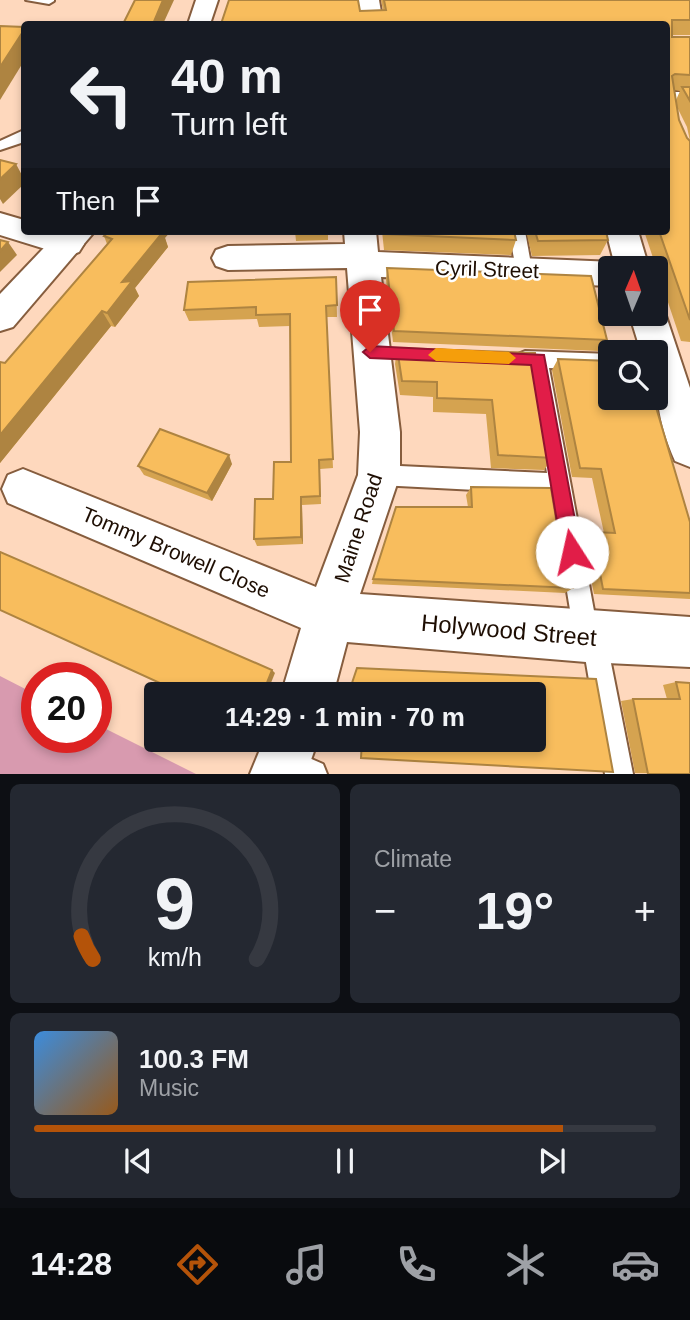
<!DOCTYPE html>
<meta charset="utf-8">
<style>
body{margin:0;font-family:Arial,sans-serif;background:#242831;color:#f1f3f6;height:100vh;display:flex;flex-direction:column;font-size:26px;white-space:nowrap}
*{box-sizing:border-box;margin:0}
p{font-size:23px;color:#9ea1a6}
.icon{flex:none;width:38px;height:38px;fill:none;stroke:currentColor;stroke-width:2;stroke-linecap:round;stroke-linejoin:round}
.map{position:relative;height:774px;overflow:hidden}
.panel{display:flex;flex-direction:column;gap:10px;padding:10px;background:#0d0f14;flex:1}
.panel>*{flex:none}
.hud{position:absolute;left:21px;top:21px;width:649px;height:214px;border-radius:7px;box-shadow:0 4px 10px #0003;background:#171b24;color:#f1f3f6;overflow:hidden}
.needle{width:46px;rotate:2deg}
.tools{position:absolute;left:598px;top:256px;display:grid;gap:14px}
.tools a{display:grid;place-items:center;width:70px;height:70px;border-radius:7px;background:#171b24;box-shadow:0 4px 10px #0003;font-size:35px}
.speed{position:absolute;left:21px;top:662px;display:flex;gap:14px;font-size:35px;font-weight:700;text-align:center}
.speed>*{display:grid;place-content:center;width:91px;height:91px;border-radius:50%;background:#171b24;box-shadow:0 4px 10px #0003;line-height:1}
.speed .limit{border:10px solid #d22;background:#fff;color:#111}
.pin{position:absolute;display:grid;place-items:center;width:60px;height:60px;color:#fff;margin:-72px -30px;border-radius:50% 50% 50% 0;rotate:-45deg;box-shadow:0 0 7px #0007}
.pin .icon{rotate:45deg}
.me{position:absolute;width:77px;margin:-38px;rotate:350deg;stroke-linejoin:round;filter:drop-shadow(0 0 5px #0008)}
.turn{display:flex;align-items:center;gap:24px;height:147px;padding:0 35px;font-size:32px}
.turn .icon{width:91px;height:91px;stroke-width:2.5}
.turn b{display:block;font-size:49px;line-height:60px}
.then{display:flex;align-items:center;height:66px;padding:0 35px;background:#0003;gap:14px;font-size:26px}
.big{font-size:52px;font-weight:700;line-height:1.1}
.panel .widget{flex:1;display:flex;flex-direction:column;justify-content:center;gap:10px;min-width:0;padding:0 24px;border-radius:10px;background:#242831}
.panel .dial{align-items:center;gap:0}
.dial svg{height:182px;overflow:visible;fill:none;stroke:#363941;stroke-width:7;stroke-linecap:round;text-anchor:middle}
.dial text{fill:#f1f3f6;stroke:none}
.song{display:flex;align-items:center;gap:21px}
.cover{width:84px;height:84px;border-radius:10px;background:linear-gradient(135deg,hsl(210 70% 55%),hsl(30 70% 35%))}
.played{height:7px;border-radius:4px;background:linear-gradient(90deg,#b45309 85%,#363941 85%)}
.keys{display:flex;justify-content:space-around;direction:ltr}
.heat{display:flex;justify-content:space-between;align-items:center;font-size:38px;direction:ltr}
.panel .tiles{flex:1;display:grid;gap:10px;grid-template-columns:1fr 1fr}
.widget:last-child{grid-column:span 2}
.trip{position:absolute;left:144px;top:682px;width:402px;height:70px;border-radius:7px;background:#171b24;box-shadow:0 4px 10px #0003;font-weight:700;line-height:70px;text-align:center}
.tabs{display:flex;height:112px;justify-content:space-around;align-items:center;background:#090b0e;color:#9ea1a6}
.tabs .icon{width:49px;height:49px}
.tabs .current{color:#b45309}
.tabs b{font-size:32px;color:#f1f3f6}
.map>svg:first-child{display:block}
.green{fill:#d89aaf}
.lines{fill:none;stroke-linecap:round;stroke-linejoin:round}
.service-casing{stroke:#865d3e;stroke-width:4}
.minor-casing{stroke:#865d3e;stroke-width:4}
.tertiary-casing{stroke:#865d3e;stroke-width:4}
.service{fill:#fff;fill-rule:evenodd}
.minor{fill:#fff;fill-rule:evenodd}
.tertiary{fill:#fff;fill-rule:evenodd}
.wall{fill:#d5a350;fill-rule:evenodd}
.shaded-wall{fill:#ae8441}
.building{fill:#f8bd5d;stroke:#ae8441;stroke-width:2}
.route{fill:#e11d48;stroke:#92132f;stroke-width:2}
.slow{fill:#f59e0b}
.labels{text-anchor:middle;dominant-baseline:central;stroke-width:5;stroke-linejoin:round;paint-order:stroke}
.street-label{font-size:21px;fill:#1e0e03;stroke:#fff}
.near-street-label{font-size:24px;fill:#1e0e03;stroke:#fff}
</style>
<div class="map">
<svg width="690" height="774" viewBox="0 0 690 774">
<rect width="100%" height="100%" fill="#fed8bd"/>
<path class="green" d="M0 676 37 695V737H96V724L196 774H0Z"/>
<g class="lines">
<defs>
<g id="service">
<path d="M26 0H54V1L49 4Z"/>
<rect x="667" y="92" width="23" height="8"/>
<path d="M24 130V142L0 150V141Z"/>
<path d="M509 231H525L532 270 530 274H518L516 270Z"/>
<path d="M525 351 611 354V370L549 368 597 627 603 629 606 638 633 774H605L583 645 577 643 574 634 551 494 379 485 372 482 368 475 372 468 379 465 547 473 530 367 518 364 516 359 518 354Z"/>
<path d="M284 747 323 764 327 774H282L274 771 270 761 274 751Z"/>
</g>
<g id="minor">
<path d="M357 0H379L383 24H361Z"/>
<path d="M0 213 24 220V231H63L79 236 84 244 79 252 68 256 0 235Z"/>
<path d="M344 231H376L378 252 614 262 606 231H638L649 268H611V286L381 277 400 432V475L360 594 690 617V667L586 662 347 642 333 695H281L301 628 8 503 2 489 8 475 23 469 316 587 358 475 360 432 347 268 228 270 216 266 212 258 216 250 228 246 345 244Z"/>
<path d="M656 302 665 313 690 388V467L675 461C657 420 656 395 656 352H641L629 313H656Z"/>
<path d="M264 740H318L306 774H250Z"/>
</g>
<g id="tertiary">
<path d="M196 0H218L210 24H188Z"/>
<path d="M60 231H95L13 327 0 331V294Z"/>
</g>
</defs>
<use href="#service" class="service-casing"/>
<use href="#minor" class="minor-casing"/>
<use href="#tertiary" class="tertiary-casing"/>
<use href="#service" class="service"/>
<use href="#minor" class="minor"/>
<use href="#tertiary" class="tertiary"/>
</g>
<g class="wall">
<path d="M381 0H690V35H672V37H690V342L681 341 644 231H667V24L360 11 383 10ZM674 90 680 91 676 100ZM677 107 687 127 690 141 687 138 679 120Z"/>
<path d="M295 231H328V240L296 241Z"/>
<path d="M382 231H514L516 240 511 255 384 250Z"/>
<path d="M526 231H606L608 240 600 255 532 256Z"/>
<path d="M104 236 165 238 168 247 135 288 139 296 115 327 111 326 0 463V362L5 363 107 244Z"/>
<path d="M387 268 607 340 599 351 393 342 386 280Z"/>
<path d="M336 277 337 317H326L333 468 320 469 321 504 302 505 303 544 257 546 254 539 291 462 290 326 259 327 257 319 189 321 184 310Z"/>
<path d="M397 348 535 353 553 458 544 470 491 468 486 414 433 412V397L400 395 395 364Z"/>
<path d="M558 359 690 522V599L594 594 583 539 592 532 604 533 592 478 572 477 552 370Z"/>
<path d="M232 464 212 501 144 475 138 466Z"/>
<path d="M471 487 558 531 573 588 565 593 372 584 373 579 468 507 466 495Z"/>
<path d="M676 682 690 683V774L635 773 621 701 633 699H667L663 685Z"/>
</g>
<g class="shaded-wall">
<path d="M163 0H174L163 24H153Z"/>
<path d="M24 30V61L0 100V67Z"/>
<path d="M16 164 24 179V184L3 204 0 199V179Z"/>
<path d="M155 231H171L165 238 168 247 135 288 139 296 115 327 107 313 122 282Z"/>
<path d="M8 242 17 255 0 272V251Z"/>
<path d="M102 311 111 326 0 463V435Z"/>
<path d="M229 455 232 464 212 501 207 493Z"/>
<path d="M301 497 302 505 303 544 301 537Z"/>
<path d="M272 670 275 673 266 695H262Z"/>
</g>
<g class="building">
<path d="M135 0H163L153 24H123Z"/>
<path d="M229 0H358L360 11 386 10 384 0H690V20H672V37H690V75L675 74 672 76 679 120 687 138 690 141V320L659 231H667V24H221Z"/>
<path d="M0 26 24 27V30L0 67Z"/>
<path d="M682 87H690V101Z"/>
<path d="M0 160 16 164 0 179Z"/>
<path d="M109 231 163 232 122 282 132 281 107 313 102 311 0 435V362L5 363 112 239 104 236Z"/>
<path d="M385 231H514L516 240 385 234Z"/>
<path d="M535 231H606L608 240 538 241Z"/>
<path d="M0 240 8 242 0 251Z"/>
<path d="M387 268 591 276 607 340 394 331Z"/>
<path d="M336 277 337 305 326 306 333 459 319 460 320 496 301 497V537L254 539 255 499H273L274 462H291L290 314 256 315V307L184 310 188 282Z"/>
<path d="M397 348 535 353 553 458 498 455 492 400 437 398V382L402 381Z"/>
<path d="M558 359 611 361V397H653L690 522V593L603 589 592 532 615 533 601 469 580 468Z"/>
<path d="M160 429 229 455 207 493 138 466Z"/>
<path d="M471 487 551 488 558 531H563L573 588 373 579 396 507H472Z"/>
<path d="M0 552 272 670 262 695H186L0 610Z"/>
<path d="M357 668 596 679 613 772 361 758 362 740H534V695H348Z"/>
<path d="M676 682 690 683V774H648L633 699H680Z"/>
</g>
<path class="route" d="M370 346 544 355 581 552 578 559 572 561 565 559 562 552 531 365 370 358 363 352Z"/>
<path class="slow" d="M436 348 509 352 516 358 509 364 436 361 428 355Z"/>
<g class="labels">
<g class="street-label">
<text transform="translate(487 269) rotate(2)">Cyril Street</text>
<text transform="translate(358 528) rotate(-72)">Maine Road</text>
<text transform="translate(176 552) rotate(23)">Tommy Browell Close</text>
</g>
<g class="near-street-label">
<text transform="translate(509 630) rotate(5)">Holywood Street</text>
</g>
</g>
</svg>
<div class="tools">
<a><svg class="needle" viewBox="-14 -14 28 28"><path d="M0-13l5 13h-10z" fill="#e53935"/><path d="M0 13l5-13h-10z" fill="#9ea1a6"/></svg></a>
<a><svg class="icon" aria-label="search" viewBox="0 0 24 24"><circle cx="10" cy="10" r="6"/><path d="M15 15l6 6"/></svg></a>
</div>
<div class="speed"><div class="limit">20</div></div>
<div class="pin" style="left:370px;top:352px;background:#d93025"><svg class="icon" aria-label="arrive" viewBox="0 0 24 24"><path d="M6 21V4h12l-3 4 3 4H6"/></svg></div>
<svg class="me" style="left:572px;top:552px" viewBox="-20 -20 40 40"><circle r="19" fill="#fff"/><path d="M0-13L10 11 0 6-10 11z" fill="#e11d48"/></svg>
<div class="trip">14:29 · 1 min · 70 m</div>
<div class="hud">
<div class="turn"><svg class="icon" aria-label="left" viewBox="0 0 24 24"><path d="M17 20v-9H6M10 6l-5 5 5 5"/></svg><div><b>40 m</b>Turn left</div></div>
<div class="then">Then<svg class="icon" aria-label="arrive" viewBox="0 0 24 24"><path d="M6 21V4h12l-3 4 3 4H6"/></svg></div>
</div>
</div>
<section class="panel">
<div class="tiles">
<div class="widget dial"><svg viewBox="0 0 100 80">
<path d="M14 69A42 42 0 1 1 86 69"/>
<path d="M14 69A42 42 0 0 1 9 59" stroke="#b45309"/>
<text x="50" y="56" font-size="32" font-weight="700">9</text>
<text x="50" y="72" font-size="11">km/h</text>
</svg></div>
<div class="widget"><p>Climate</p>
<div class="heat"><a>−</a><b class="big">19°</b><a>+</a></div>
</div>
<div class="widget">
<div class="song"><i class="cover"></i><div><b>100.3 FM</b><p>Music</p></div></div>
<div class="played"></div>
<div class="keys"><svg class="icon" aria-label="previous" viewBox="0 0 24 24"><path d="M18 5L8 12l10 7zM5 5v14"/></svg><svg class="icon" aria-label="pause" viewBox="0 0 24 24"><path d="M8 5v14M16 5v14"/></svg><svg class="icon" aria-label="next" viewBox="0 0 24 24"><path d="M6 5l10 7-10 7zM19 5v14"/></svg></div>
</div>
</div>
</section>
<nav class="tabs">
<b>14:28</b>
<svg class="icon current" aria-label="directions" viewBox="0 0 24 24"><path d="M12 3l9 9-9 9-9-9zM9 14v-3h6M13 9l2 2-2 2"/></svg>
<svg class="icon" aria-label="music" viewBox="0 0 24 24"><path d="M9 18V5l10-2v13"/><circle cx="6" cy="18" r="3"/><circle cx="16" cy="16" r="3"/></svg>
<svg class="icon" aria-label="phone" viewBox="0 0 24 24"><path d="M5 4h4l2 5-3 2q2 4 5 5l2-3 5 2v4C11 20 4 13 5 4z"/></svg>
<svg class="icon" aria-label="climate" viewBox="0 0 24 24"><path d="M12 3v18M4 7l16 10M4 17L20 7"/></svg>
<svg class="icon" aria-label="car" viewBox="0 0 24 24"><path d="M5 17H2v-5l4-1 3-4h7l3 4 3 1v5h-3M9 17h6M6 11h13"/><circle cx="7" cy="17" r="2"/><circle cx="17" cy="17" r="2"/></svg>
</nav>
